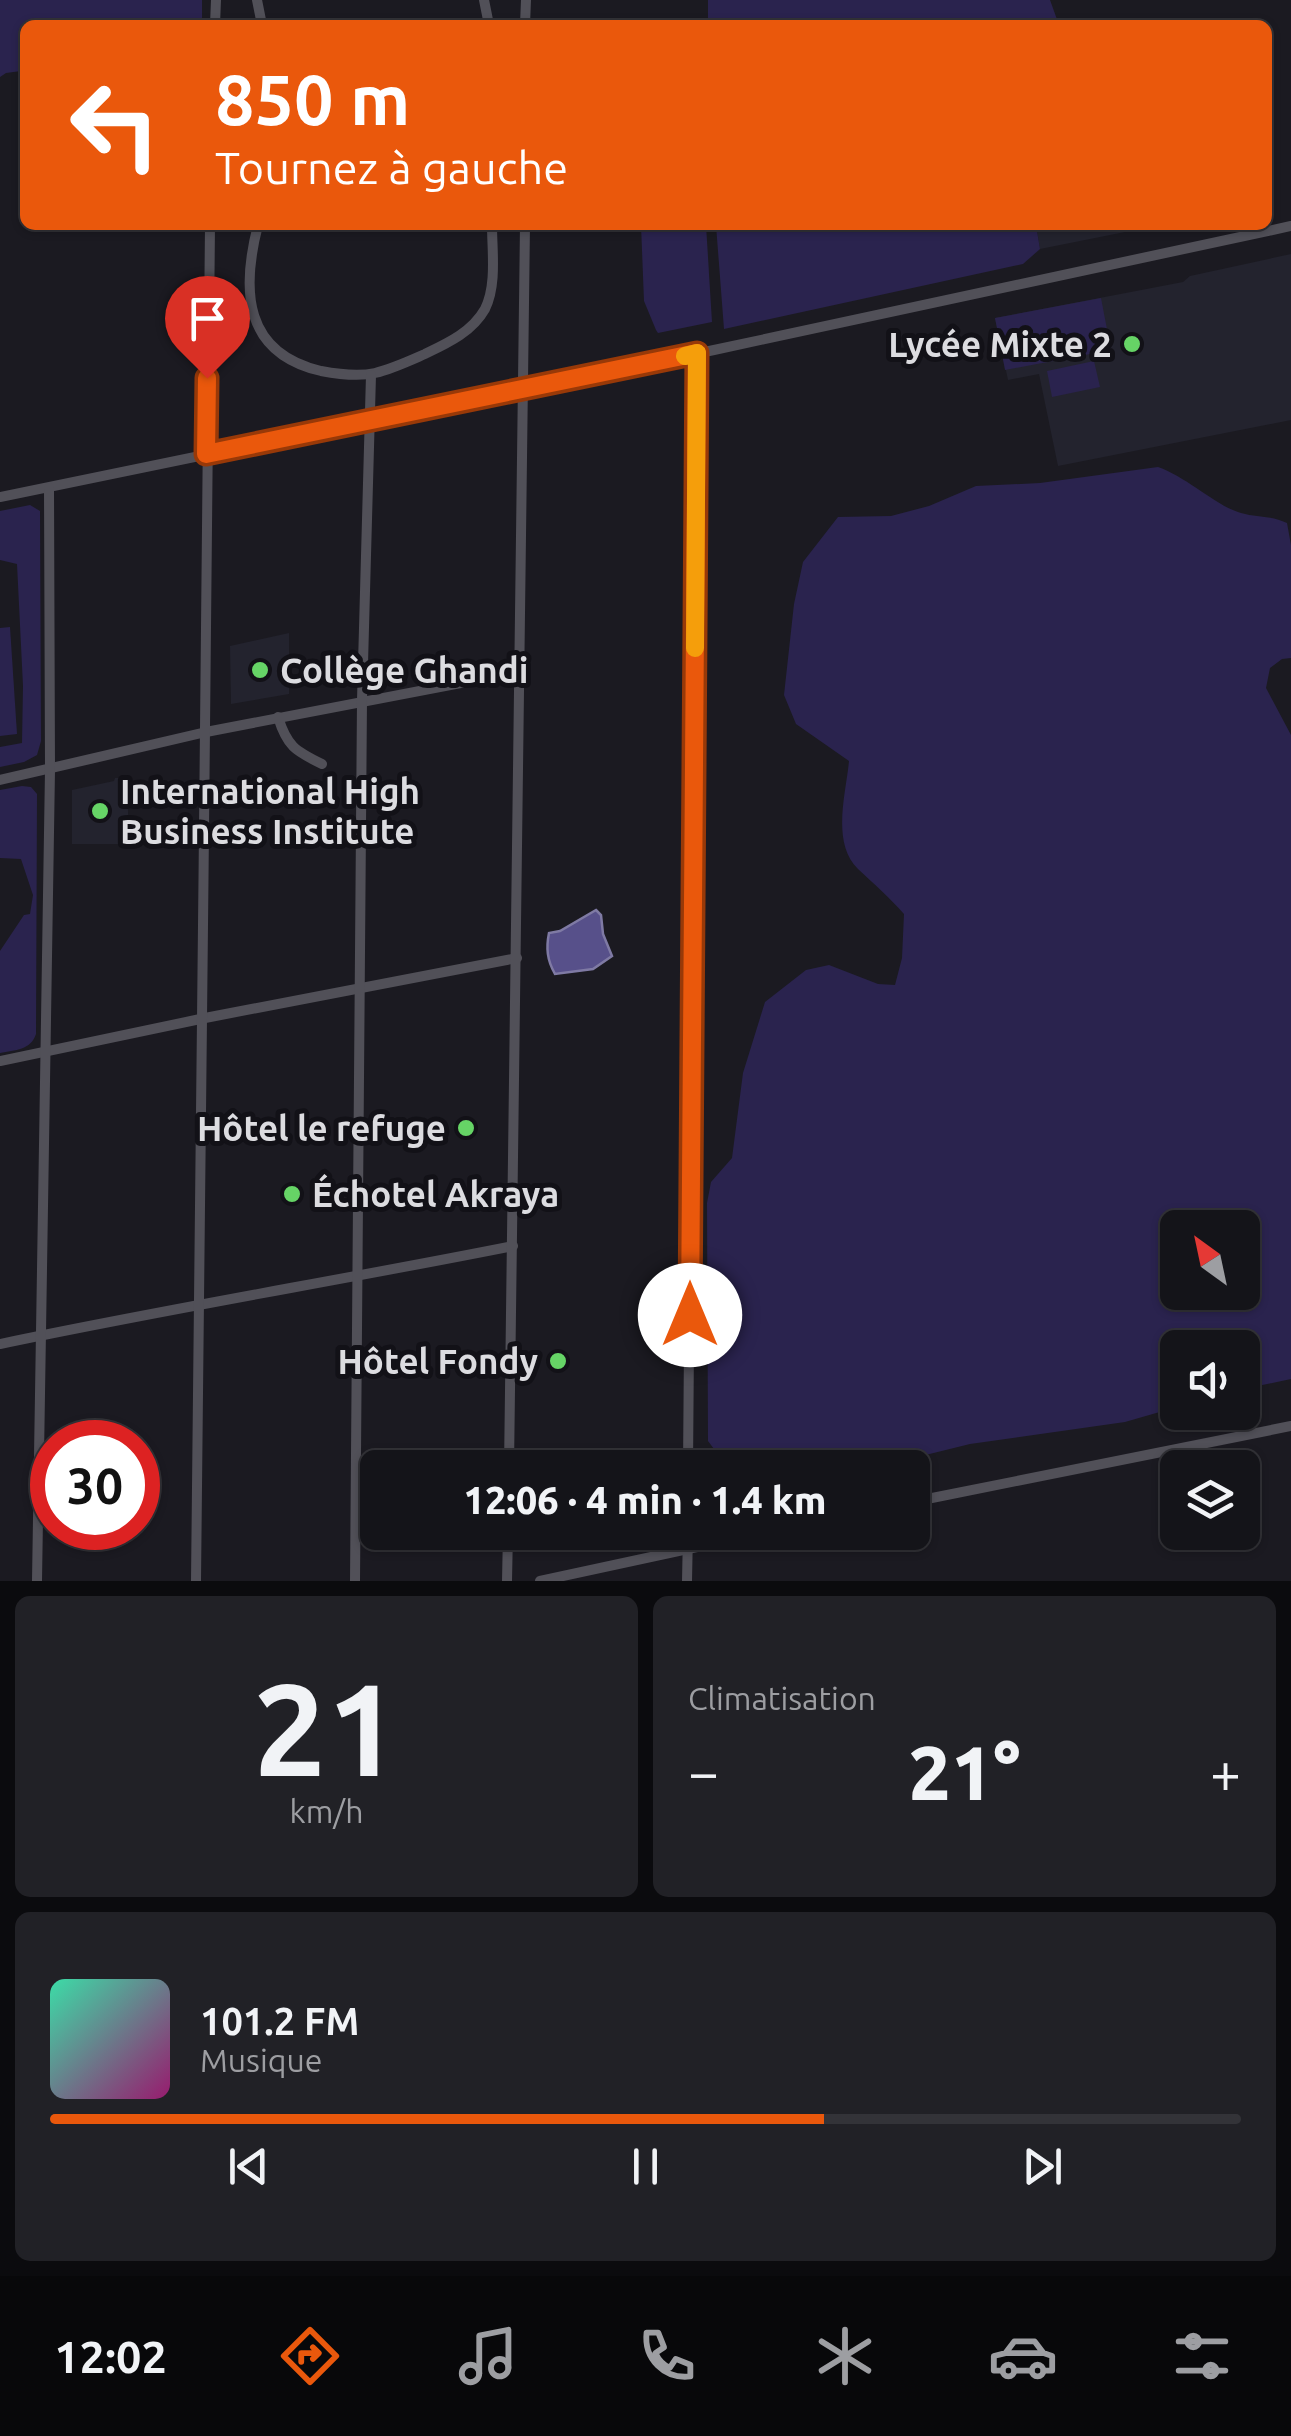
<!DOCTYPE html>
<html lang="fr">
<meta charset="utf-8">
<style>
body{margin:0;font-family:Ubuntu,sans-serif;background:#212126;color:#f1f3f6;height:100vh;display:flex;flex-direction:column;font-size:38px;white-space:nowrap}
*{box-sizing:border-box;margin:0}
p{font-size:32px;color:#9d9ea2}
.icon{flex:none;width:55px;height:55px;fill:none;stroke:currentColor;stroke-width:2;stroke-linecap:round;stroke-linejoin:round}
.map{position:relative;height:1581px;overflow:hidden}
.details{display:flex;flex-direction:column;gap:15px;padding:15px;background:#0b0b0e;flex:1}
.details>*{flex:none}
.guide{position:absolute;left:20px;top:20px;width:1252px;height:210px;border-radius:15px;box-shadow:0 2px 8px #0004,0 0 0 2px #333338;background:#ea580c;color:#fff;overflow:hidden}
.needle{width:65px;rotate:327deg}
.tools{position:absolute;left:1160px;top:1210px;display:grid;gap:20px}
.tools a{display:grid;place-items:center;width:100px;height:100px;border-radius:15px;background:#141419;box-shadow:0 2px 8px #0004,0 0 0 2px #333338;font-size:50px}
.speed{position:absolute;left:30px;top:1420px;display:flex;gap:20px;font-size:50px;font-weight:700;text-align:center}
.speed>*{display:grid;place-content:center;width:130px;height:130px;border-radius:50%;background:#141419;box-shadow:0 2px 8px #0004,0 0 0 2px #333338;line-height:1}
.speed .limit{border:15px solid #d22;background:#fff;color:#111}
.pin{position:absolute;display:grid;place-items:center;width:85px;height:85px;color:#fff;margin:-102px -42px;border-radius:50% 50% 50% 0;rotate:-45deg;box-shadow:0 0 10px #0007}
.pin .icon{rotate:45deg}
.me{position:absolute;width:110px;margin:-55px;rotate:0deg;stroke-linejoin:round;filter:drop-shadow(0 0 8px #0008)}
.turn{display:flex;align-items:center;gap:35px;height:210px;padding:0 30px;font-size:45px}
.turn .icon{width:130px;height:130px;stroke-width:2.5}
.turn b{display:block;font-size:70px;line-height:85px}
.big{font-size:75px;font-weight:800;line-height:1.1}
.details .widget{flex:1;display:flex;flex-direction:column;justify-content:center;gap:15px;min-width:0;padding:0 35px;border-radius:15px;background:#212126}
.details .dial{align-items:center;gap:0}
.dial b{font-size:130px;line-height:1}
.song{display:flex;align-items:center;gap:30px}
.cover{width:120px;height:120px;border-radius:15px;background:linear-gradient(135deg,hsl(160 70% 55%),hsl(320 70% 35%))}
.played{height:10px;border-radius:5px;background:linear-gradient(90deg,#ea580c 65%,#333338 65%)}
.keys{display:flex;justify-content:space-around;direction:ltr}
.heat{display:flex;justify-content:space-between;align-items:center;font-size:55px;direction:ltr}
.details .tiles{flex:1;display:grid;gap:15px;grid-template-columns:1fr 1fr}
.widget:last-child{grid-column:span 2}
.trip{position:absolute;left:360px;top:1450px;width:570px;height:100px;border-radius:15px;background:#141419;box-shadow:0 2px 8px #0004,0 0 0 2px #333338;font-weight:800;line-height:100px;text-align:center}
.menu{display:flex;height:160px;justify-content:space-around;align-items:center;background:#08080a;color:#9d9ea2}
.menu .icon{width:70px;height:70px}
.menu .active{color:#ea580c}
.menu b{font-size:45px;color:#f1f3f6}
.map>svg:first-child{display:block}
.built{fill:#23232e}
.green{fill:#2a234e;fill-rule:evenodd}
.water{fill:#57508a;stroke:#7f7aa4;stroke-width:2.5}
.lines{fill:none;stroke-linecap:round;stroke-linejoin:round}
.minor{stroke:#515058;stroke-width:10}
.route-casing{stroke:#983908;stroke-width:25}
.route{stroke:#ea580c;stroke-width:18}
.slow{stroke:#f59e0b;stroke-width:18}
.poi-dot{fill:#66d466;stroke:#121117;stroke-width:4}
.labels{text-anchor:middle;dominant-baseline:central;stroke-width:10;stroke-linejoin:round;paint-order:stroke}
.poi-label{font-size:35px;font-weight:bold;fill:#dcdce0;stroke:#121117;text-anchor:end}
</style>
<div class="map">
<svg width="1291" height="1581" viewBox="0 0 1291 1581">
<rect width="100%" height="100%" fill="#1b1a21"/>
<g class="built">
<path d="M1036 225H1160L1040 249Z"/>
<path d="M1291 254V420L1058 466 1039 374 1008 380 995 318 1183 282 1190 276Z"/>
<path d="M289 633V694L231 704 230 646Z"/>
<path d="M115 778H127L129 844H72V790L114 781Z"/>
</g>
<g class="green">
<path d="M0 0H202V25H25V79L21 71 6 73 0 77Z"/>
<path d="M708 0H1050L1059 25H708Z"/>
<path d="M641 225H706L712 322 658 333 656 330 644 301Z"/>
<path d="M716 225H1036L1040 249 1023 264 724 329Z"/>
<path d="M1101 298 1111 350 1005 370 995 318Z"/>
<path d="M1094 361 1100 387 1052 397 1047 371Z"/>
<path d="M1158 467C1187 477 1216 506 1241 513 1258 518 1271 515 1287 523L1291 545V658L1282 659 1270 668 1266 688 1291 735V1379L1243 1389 1242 1348H1178L1177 1407 1125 1422 970 1444 877 1467H761L756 1463 720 1457 708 1441 707 1203 711 1182 732 1158 743 1073 765 1002 806 970 829 965 878 984 895 985 902 958 904 914C889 897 874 884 858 869 831 842 846 794 849 761L796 724 784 695 794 604 803 562 838 517 891 516 929 506 976 486 1040 483ZM1178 1228H1242V1292H1178Z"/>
<path d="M30 505 40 511 41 741 37 755 24 762 0 767V747L22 743 23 686 17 564 0 560V511Z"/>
<path d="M10 627 17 734 0 736V628Z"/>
<path d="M22 786 31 787 37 794 36 1034C31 1050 15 1050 0 1053V951L24 915 30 914 33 895 21 859 0 858V790Z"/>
</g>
<path class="water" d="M596 910 601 915 603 934 612 956 593 969 555 974C547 960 546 948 549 933L560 931Z"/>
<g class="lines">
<g class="minor">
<path d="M257 0 262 25"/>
<path d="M484 0 489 25"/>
<path d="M215 25 216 0"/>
<path d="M525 25 526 0"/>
<path d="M258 225C241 291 244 353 321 371 337 374 358 377 375 373 392 369 409 361 425 354 448 343 472 332 485 309 497 285 492 251 492 225"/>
<path d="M0 497 714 350 1291 226"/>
<path d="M278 717C287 746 295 751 322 764"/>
<path d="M0 780 206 732 518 672"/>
<path d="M0 1061 205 1018 517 958"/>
<path d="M0 1344C171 1308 342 1280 513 1246"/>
<path d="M509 1468 525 225"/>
<path d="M688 1468 697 353"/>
<path d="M912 1502 1291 1426"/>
<path d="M37 1581 50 770 49 488"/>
<path d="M196 1581C204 1129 203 677 210 225"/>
<path d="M355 1581 362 700 371 375"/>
<path d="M507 1581 508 1532"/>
<path d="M540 1581 767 1532"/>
<path d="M687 1581 688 1532"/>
</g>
</g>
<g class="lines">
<defs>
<path id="route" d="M207 378 206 454 697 353 690 1315"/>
</defs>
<use href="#route" class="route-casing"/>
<use href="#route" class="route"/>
<path class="slow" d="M685 356 697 353 695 648"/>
</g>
<g class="poi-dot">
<circle cx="1132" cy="344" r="10"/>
<circle cx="260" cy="670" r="10"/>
<circle cx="100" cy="811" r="10"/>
<circle cx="466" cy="1128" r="10"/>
<circle cx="292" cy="1194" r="10"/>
<circle cx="558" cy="1361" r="10"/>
</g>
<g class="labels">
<g class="poi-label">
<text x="1112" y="344">Lycée Mixte 2</text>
<text x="280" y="670" text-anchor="start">Collège Ghandi</text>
<text x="120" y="791" text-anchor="start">International High<tspan x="120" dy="40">Business Institute</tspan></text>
<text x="446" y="1128">Hôtel le refuge</text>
<text x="312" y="1194" text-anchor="start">Échotel Akraya</text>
<text x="538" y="1361">Hôtel Fondy</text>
</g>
</g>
</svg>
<div class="tools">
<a><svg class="needle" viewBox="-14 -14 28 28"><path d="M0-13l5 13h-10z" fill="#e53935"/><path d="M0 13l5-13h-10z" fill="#9d9ea2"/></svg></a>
<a><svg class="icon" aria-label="sound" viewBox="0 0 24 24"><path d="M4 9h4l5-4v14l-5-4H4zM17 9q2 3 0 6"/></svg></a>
<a><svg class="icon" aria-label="layers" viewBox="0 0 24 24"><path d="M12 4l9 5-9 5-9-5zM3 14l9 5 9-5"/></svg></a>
</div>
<div class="speed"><div class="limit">30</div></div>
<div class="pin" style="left:207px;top:378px;background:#d93025"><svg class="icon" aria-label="arrive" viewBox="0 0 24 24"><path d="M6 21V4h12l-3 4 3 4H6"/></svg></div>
<svg class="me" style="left:690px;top:1315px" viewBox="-20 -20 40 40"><circle r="19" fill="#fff"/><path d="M0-13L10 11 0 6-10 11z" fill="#ea580c"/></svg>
<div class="trip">12:06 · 4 min · 1.4 km</div>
<div class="guide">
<div class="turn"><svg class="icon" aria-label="left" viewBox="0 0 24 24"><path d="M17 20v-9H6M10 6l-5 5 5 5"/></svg><div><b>850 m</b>Tournez à gauche</div></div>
</div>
</div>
<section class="details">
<div class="tiles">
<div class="widget dial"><b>21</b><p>km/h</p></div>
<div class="widget"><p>Climatisation</p>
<div class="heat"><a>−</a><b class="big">21°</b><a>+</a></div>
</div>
<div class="widget">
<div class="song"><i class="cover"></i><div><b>101.2 FM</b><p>Musique</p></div></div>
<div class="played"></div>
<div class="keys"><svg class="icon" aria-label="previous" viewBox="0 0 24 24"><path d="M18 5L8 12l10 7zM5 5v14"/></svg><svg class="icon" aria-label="pause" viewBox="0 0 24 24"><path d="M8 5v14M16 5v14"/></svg><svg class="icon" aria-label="next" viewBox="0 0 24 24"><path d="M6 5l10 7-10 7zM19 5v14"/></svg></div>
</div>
</div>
</section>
<nav class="menu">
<b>12:02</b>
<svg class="icon active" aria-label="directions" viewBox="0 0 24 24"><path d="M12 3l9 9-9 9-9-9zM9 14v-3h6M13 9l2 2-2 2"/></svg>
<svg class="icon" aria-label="music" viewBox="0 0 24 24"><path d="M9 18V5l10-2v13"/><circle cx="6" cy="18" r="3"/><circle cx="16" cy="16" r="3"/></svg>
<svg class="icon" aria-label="phone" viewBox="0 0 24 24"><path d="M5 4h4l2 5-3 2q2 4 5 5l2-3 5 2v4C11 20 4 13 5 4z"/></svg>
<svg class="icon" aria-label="climate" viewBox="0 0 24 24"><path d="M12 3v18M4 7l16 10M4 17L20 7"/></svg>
<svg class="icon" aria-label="car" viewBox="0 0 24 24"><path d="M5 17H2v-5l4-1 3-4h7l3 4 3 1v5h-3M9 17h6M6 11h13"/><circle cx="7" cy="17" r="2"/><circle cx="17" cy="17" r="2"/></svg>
<svg class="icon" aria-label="filters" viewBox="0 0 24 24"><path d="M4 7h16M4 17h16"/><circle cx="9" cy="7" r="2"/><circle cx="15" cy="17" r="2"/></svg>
</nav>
